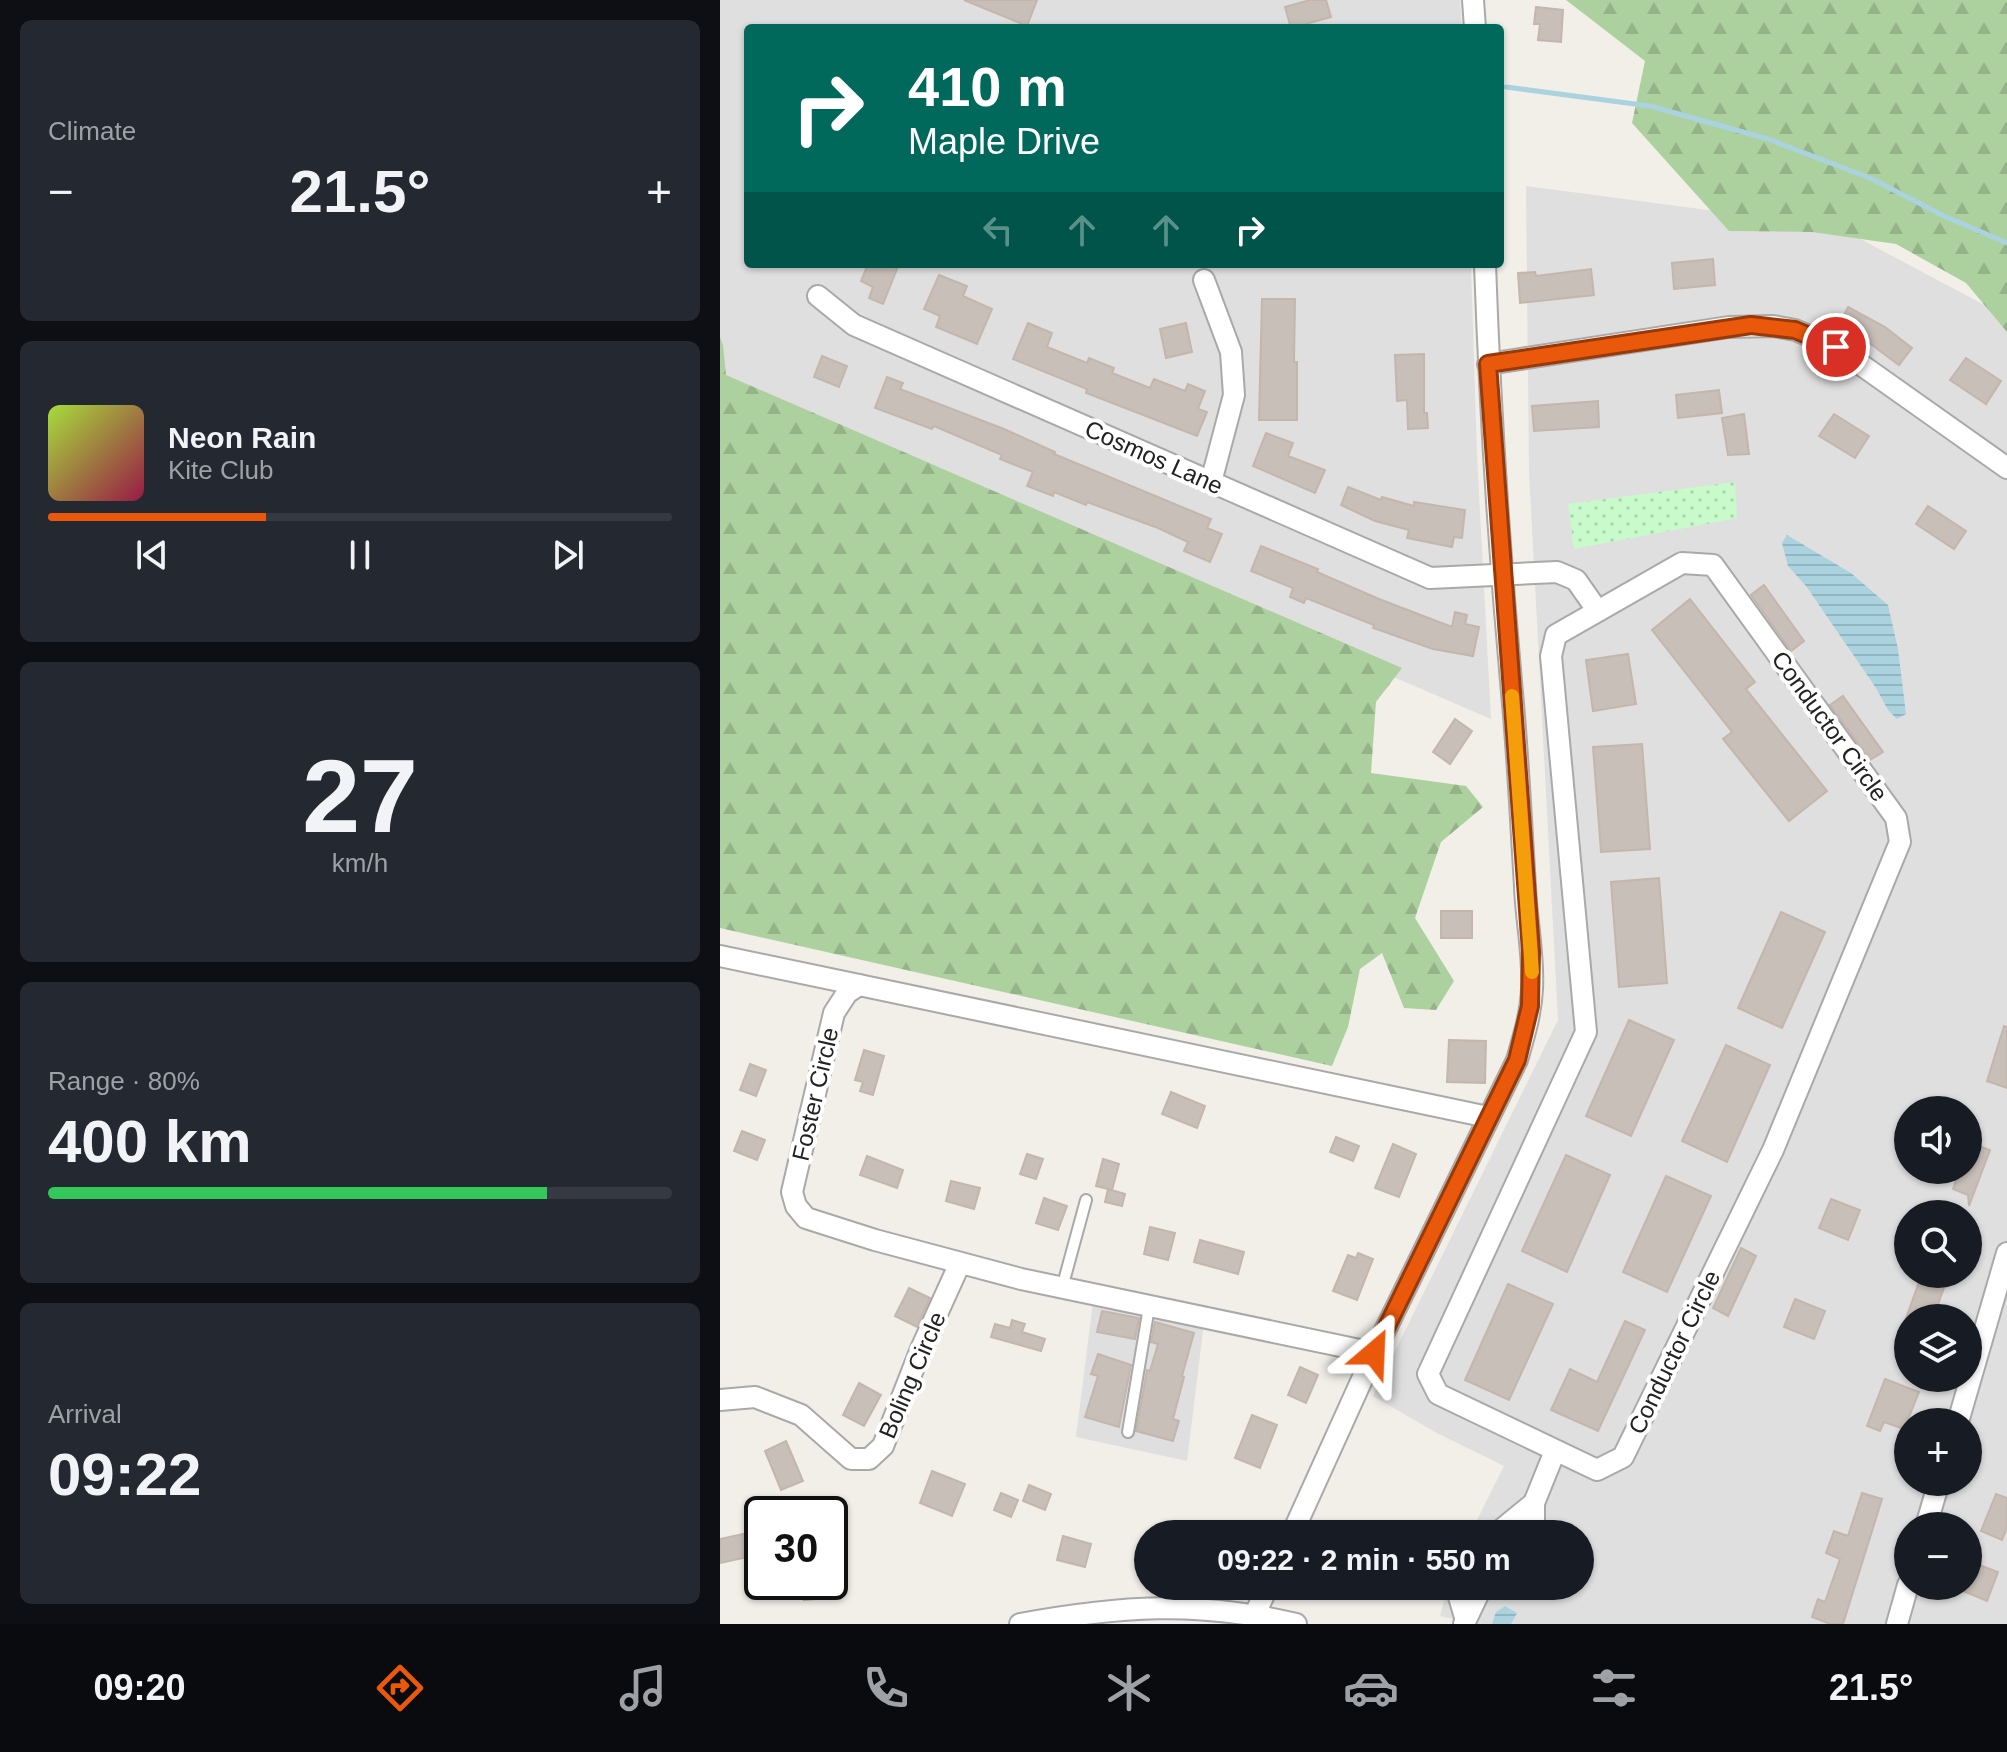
<!DOCTYPE html>
<meta charset="utf-8">
<style>
body{margin:0;font-family:Helvetica,sans-serif;background:#242831;color:#f1f3f6;height:100vh;display:flex;flex-direction:column;font-size:30px;white-space:nowrap}
*{box-sizing:border-box;margin:0}
p{font-size:26px;color:#9ea1a6}
.icon{flex:none;width:44px;height:44px;fill:none;stroke:currentColor;stroke-width:2;stroke-linecap:round;stroke-linejoin:round}
.map{position:relative;flex:1;overflow:hidden}
.details{display:flex;flex-direction:column;gap:20px;padding:20px;background:#0d0f14;width:720px}
.details>*{flex:none}
.banner{position:absolute;left:24px;top:24px;width:760px;height:244px;border-radius:8px;box-shadow:0 2px 6px #0004;background:#00695c;color:#fff;overflow:hidden}
.fabs{position:absolute;left:1174px;top:1096px;display:grid;gap:16px}
.fabs a{display:grid;place-items:center;width:88px;height:88px;border-radius:50%;background:#171b24;box-shadow:0 2px 6px #0004;font-size:40px}
.speed{position:absolute;left:24px;top:1496px;display:flex;gap:16px;font-size:40px;font-weight:700;text-align:center}
.speed>*{display:grid;place-content:center;width:104px;height:104px;border-radius:50%;background:#171b24;box-shadow:0 2px 6px #0004;line-height:1}
.speed .limit{border:4px solid #111;border-radius:12px;background:#fff;color:#111}
.pin{position:absolute;display:grid;place-items:center;width:68px;height:68px;color:#fff;margin:-34px;border:4px solid #fff;border-radius:50%;box-shadow:0 2px 8px #0007}
.me{position:absolute;width:88px;margin:-44px;rotate:26deg;stroke-linejoin:round;filter:drop-shadow(0 0 6px #0008)}
.turn{display:flex;align-items:center;gap:28px;height:168px;padding:0 32px;font-size:36px}
.turn .icon{width:104px;height:104px;stroke-width:2.5}
.turn b{display:block;font-size:56px;line-height:68px}
.lanes{display:flex;align-items:center;height:76px;padding:0 32px;background:#0003;justify-content:center;gap:40px;direction:ltr}
.lanes .off{opacity:.35}
.big{font-size:60px;font-weight:800;line-height:1.1}
.details .widget{flex:1;display:flex;flex-direction:column;justify-content:center;gap:12px;min-width:0;padding:0 28px;border-radius:12px;background:#242831}
.details .dial{align-items:center;gap:0}
.dial b{font-size:104px;line-height:1}
.song{display:flex;align-items:center;gap:24px}
.cover{width:96px;height:96px;border-radius:12px;background:linear-gradient(135deg,hsl(80 70% 55%),hsl(340 70% 35%))}
.played{height:8px;border-radius:4px;background:linear-gradient(90deg,#ea580c 35%,#363941 35%)}
.keys{display:flex;justify-content:space-around;direction:ltr}
.heat{display:flex;justify-content:space-between;align-items:center;font-size:44px;direction:ltr}
.charge{height:12px;border-radius:6px;background:linear-gradient(90deg,#34c759 80%,#363941 0)}
.trip{position:absolute;left:414px;top:1520px;width:460px;height:80px;border-radius:40px;background:#171b24;box-shadow:0 2px 6px #0004;font-weight:800;line-height:80px;text-align:center}
.menu{display:flex;height:128px;justify-content:space-around;align-items:center;background:#090b0e;color:#9ea1a6}
.menu .icon{width:56px;height:56px}
.menu .active{color:#ea580c}
.menu b{font-size:36px;color:#f1f3f6}
main{display:flex;flex:1;min-height:0}
.map>svg:first-child{display:block}
.residential{fill:#e0dfdf;fill-rule:evenodd}
.forest{fill:url(#forest-firs)}
.park{fill:url(#park-dots)}
.water{fill:url(#water-rules)}
.lines{fill:none;stroke-linecap:round;stroke-linejoin:round}
.stream{stroke:#aad3df;stroke-width:5}
.building{fill:#c7bfb8;stroke:#c4b6ab;stroke-width:2}
.lane-casing{stroke:#a9a9a9;stroke-width:14}
.street-casing{stroke:#a9a9a9;stroke-width:24}
.lane{stroke:#fff;stroke-width:10}
.street{stroke:#fff;stroke-width:20}
.route-casing{stroke:#983908;stroke-width:20}
.route{stroke:#ea580c;stroke-width:14}
.slow{stroke:#f59e0b;stroke-width:14}
.labels{text-anchor:middle;dominant-baseline:central;stroke-width:8;stroke-linejoin:round;paint-order:stroke}
.street-label{font-size:24px;fill:#222;stroke:#fff}
</style>
<main>
<section class="details">
<div class="widget"><p>Climate</p>
<div class="heat"><a>−</a><b class="big">21.5°</b><a>+</a></div>
</div>
<div class="widget">
<div class="song"><i class="cover"></i><div><b>Neon Rain</b><p>Kite Club</p></div></div>
<div class="played"></div>
<div class="keys"><svg class="icon" aria-label="previous" viewBox="0 0 24 24"><path d="M18 5L8 12l10 7zM5 5v14"/></svg><svg class="icon" aria-label="pause" viewBox="0 0 24 24"><path d="M8 5v14M16 5v14"/></svg><svg class="icon" aria-label="next" viewBox="0 0 24 24"><path d="M6 5l10 7-10 7zM19 5v14"/></svg></div>
</div>
<div class="widget dial"><b>27</b><p>km/h</p></div>
<div class="widget"><p>Range · 80%</p><b class="big">400 km</b><div class="charge"></div></div>
<div class="widget"><p>Arrival</p><b class="big">09:22</b></div>
</section>
<div class="map">
<svg width="1287" height="1624" viewBox="0 0 1287 1624">
<defs>
<pattern id="forest-firs" width="22" height="20" patternUnits="userSpaceOnUse" patternTransform="scale(2)"><rect width="22" height="20" fill="#add19e"/><path d="M5 1l3.5 6h-7zM16 11l3.5 6h-7z" fill="#95b388"/></pattern>
<pattern id="park-dots" width="8" height="8" patternUnits="userSpaceOnUse" patternTransform="scale(2)"><rect width="8" height="8" fill="#c8facc"/><path d="M2 2h.1M6 6h.1" fill="none" stroke="#acd6af" stroke-width="1.8" stroke-linecap="round"/></pattern>
<pattern id="water-rules" width="6" height="5" patternUnits="userSpaceOnUse" patternTransform="scale(2)"><rect width="6" height="5" fill="#aad3df"/><path d="M0 2.5h6" fill="none" stroke="#92b5bf"/></pattern>
</defs>
<rect width="100%" height="100%" fill="#f2efe9"/>
<g class="residential">
<path d="M0 0H740L742 28H28V264H751L757 455 771 719 0 387Z"/>
<path d="M806 186 1118 227 1287 317V1624H755L720 1616 728 1586H860V1534H750L784 1466 717 1433 653 1396 838 1020 809 471ZM1188 1110H1248V1170H1188ZM1188 1214H1248V1274H1188ZM1188 1318H1248V1378H1188ZM1188 1422H1248V1482H1188ZM1188 1526H1248V1586H1188Z"/>
<path d="M373 1302 484 1323 467 1461 356 1437Z"/>
</g>
<g class="forest">
<path d="M846 0H1287V332L1246 283 1176 244 1092 232 1009 231 912 123 925 61Z"/>
<path d="M0 337 3 345 6 375 682 668 656 702 651 773 746 786 763 807 721 842 695 918 734 981 716 1010 684 1008 662 953 640 969 628 1027 612 1066 0 928Z"/>
</g>
<path class="park" d="M1015 482 1017 518 854 549 848 504Z"/>
<g class="water">
<path d="M1067 535 1131 573 1168 605 1178 649 1186 714 1177 719 1168 710 1156 688 1086 586 1068 566 1062 543Z"/>
<path d="M785 1606 797 1613 791 1624H772L776 1612Z"/>
</g>
<g class="lines">
<path class="stream" d="M786 87 930 106 1048 139 1150 178 1224 216 1287 243"/>
</g>
<g class="building">
<path d="M244 0H317L307 26Z"/>
<path d="M590 0H606L611 17 571 28 565 7Z"/>
<path d="M816 7 843 10 841 42 818 40 820 24H814Z"/>
<path d="M993 259 995 285 954 289 952 263Z"/>
<path d="M148 264H179L163 304 149 298 153 287 141 281Z"/>
<path d="M871 269 874 295 800 303 798 273 815 272 816 276Z"/>
<path d="M219 275 247 286 243 296 272 309 257 344 216 327 220 316 204 309Z"/>
<path d="M542 299H575L574 362H577V420H539Z"/>
<path d="M1128 307 1165 327 1192 348 1179 365 1152 345 1118 326Z"/>
<path d="M308 323 332 333 327 347 367 363 369 358 394 368 392 373 430 388 434 379 465 391 468 384 485 391 478 409 487 412 477 436 366 393 367 389 293 359Z"/>
<path d="M466 323 472 352 446 358 440 329Z"/>
<path d="M704 354V413H707L708 428 688 429 687 400 677 401 675 355Z"/>
<path d="M102 356 127 366 119 387 94 377Z"/>
<path d="M1246 358 1281 381 1266 404 1230 380Z"/>
<path d="M167 377 183 383 180 389 284 429 335 452 334 454 491 519 487 528 502 534 490 562 464 551 468 542 438 528 367 502 366 505 334 492 333 496 307 486 313 472 280 459 282 455 214 426 212 429 155 408Z"/>
<path d="M999 390 1002 413 958 418 956 395Z"/>
<path d="M878 401 879 427 814 431 812 406Z"/>
<path d="M1024 414 1029 454 1008 455 1002 418Z"/>
<path d="M1114 414 1149 436 1135 458 1099 436Z"/>
<path d="M546 433 573 443 568 456 605 470 595 493 533 466Z"/>
<path d="M628 487 661 500 662 497 694 506V502L745 510 742 538 734 537 732 547 687 538 689 530 655 521 621 505Z"/>
<path d="M1208 506 1246 531 1234 549 1196 524Z"/>
<path d="M541 546 598 569 597 572 659 599 732 627 735 612 747 615 745 624 759 627 753 656 713 649 653 628 654 625 586 598 584 603 570 597 573 588 531 571Z"/>
<path d="M1044 585 1084 641 1071 651 1031 595Z"/>
<path d="M970 599 1035 682 1026 689 1107 791 1069 821 1003 739 1012 732 932 630Z"/>
<path d="M908 654 916 704 873 711 866 660Z"/>
<path d="M1123 696 1163 752 1150 760 1110 705Z"/>
<path d="M735 719 752 731 730 764 713 752Z"/>
<path d="M922 744 930 849 881 852 873 747Z"/>
<path d="M939 878 947 983 899 987 891 882Z"/>
<rect x="721" y="911" width="31" height="27"/>
<path d="M1061 912 1105 932 1062 1028 1018 1008Z"/>
<path d="M909 1020 954 1040 911 1136 866 1116Z"/>
<path d="M1284 1026 1287 1027V1088L1267 1081Z"/>
<path d="M729 1040 766 1041 765 1083 727 1082Z"/>
<path d="M1006 1045 1050 1065 1007 1162 962 1141Z"/>
<path d="M144 1050 164 1056 153 1095 140 1091 143 1082 135 1080Z"/>
<path d="M30 1064 46 1070 36 1096 20 1090Z"/>
<path d="M451 1092 485 1106 477 1128 442 1114Z"/>
<path d="M22 1131 45 1140 37 1160 14 1151Z"/>
<path d="M616 1137 639 1146 633 1161 610 1152Z"/>
<path d="M1248 1142 1270 1150 1249 1206 1248 1195 1233 1189 1240 1170H1248Z"/>
<path d="M673 1144 696 1154 679 1197 655 1188Z"/>
<path d="M307 1154 323 1159 316 1179 300 1174Z"/>
<path d="M846 1155 890 1175 847 1272 802 1251Z"/>
<path d="M147 1156 183 1170 177 1188 140 1175Z"/>
<path d="M383 1159 399 1164 392 1190 376 1186Z"/>
<path d="M946 1176 991 1196 947 1292 903 1272Z"/>
<path d="M231 1181 260 1188 254 1209 226 1201Z"/>
<path d="M388 1189 405 1194 402 1206 385 1202Z"/>
<path d="M324 1198 347 1206 338 1230 316 1223Z"/>
<path d="M1111 1199 1140 1210 1128 1240 1099 1228Z"/>
<path d="M430 1227 455 1233 448 1260 424 1254Z"/>
<path d="M480 1240 524 1252 518 1274 474 1262Z"/>
<path d="M1021 1248 1036 1256 1008 1316 993 1308Z"/>
<path d="M638 1253 653 1259 637 1300 613 1291 628 1255 636 1258Z"/>
<path d="M1202 1274H1229L1213 1318H1186Z"/>
<path d="M788 1284 833 1304 789 1400 745 1380Z"/>
<path d="M189 1288 210 1298 197 1327 175 1316Z"/>
<path d="M1075 1299 1105 1311 1094 1339 1064 1327Z"/>
<path d="M382 1311 419 1318 415 1339 377 1332Z"/>
<path d="M292 1320 305 1324 302 1332 325 1339 321 1351 271 1337 275 1324 290 1328Z"/>
<path d="M905 1321 925 1330 878 1431 831 1410 850 1369 877 1382Z"/>
<path d="M435 1322 474 1333 462 1376 464 1377 453 1419 459 1421 453 1441 416 1431 427 1370 430 1371 438 1344 431 1342Z"/>
<path d="M378 1354 411 1365 399 1427 365 1417 378 1376 371 1374Z"/>
<path d="M580 1367 598 1375 586 1403 568 1395Z"/>
<path d="M1165 1379 1199 1392 1184 1429 1164 1422 1160 1431 1147 1426Z"/>
<path d="M139 1383 161 1395 144 1426 123 1415Z"/>
<path d="M532 1415 557 1425 540 1468 515 1458Z"/>
<path d="M66 1441 83 1481 61 1490 45 1451Z"/>
<path d="M212 1471 245 1484 232 1516 200 1503Z"/>
<path d="M309 1485 331 1494 325 1510 303 1501Z"/>
<path d="M281 1493 298 1500 291 1517 274 1510Z"/>
<path d="M1142 1493 1162 1499 1123 1624H1110L1092 1617 1098 1599 1105 1602 1120 1559 1106 1553 1114 1531 1128 1536Z"/>
<path d="M1276 1494 1287 1498V1528L1282 1540 1261 1531Z"/>
<path d="M42 1530V1554L0 1563V1539Z"/>
<path d="M343 1536 371 1544 365 1567 337 1560Z"/>
<path d="M1254 1563 1278 1572 1267 1601 1243 1591 1245 1586H1248V1577Z"/>
<path d="M83 1582H120L121 1597 84 1600Z"/>
</g>
<g class="lines">
<defs>
<g id="lane">
<path d="M342 1288 366 1200"/>
<path d="M408 1432 429 1307"/>
</g>
<g id="street">
<path d="M753 0 755 28"/>
<path d="M484 280 511 352 514 395 491 482"/>
<path d="M98 296 134 325 710 578 837 572 856 580 877 610"/>
<path d="M768 364 1009 327 1053 326 1075 330 1116 347 1287 468"/>
<path d="M962 563 993 565 1176 818 1180 842 1053 1150 903 1457 877 1470 718 1394 708 1374 866 1032 831 656 836 635Z"/>
<path d="M0 956 139 985"/>
<path d="M654 1353 301 1279 155 1240 86 1218 76 1206 72 1192 114 1013 127 993 139 985 768 1117"/>
<path d="M0 1400 35 1397 81 1415 131 1459H149L163 1446 201 1349 240 1263"/>
<path d="M1238 1422 1287 1253"/>
<path d="M814 1503 835 1451"/>
<path d="M1206 1526 1219 1482"/>
<path d="M572 1534 654 1353 797 1060C804 1036 811 1013 812 989 814 954 806 920 805 886 801 822 798 757 792 693 779 550 770 407 765 264"/>
<path d="M776 1534 814 1503V1521L808 1534"/>
<path d="M742 1586 739 1597 745 1617"/>
<path d="M535 1614 548 1586"/>
<path d="M300 1624C400 1606 476 1600 576 1624"/>
<path d="M744 1624 762 1586"/>
<path d="M1177 1624 1188 1585"/>
</g>
</defs>
<use href="#lane" class="lane-casing"/>
<use href="#street" class="street-casing"/>
<use href="#lane" class="lane"/>
<use href="#street" class="street"/>
</g>
<g class="lines">
<defs>
<path id="route" d="M654 1353 797 1060 810 1006 811 951 768 364 1031 325 1075 330 1116 347"/>
</defs>
<use href="#route" class="route-casing"/>
<use href="#route" class="route"/>
<path class="slow" d="M792 696 812 972"/>
</g>
<g class="labels">
<g class="street-label">
<text transform="translate(434 457) rotate(24)">Cosmos Lane</text>
<text transform="translate(1110 726) rotate(54)">Conductor Circle</text>
<text transform="translate(95 1094) rotate(-77)">Foster Circle</text>
<text transform="translate(954 1352) rotate(-64)">Conductor Circle</text>
<text transform="translate(192 1375) rotate(-67)">Boling Circle</text>
</g>
</g>
</svg>
<div class="fabs">
<a><svg class="icon" aria-label="sound" viewBox="0 0 24 24"><path d="M4 9h4l5-4v14l-5-4H4zM17 9q2 3 0 6"/></svg></a>
<a><svg class="icon" aria-label="search" viewBox="0 0 24 24"><circle cx="10" cy="10" r="6"/><path d="M15 15l6 6"/></svg></a>
<a><svg class="icon" aria-label="layers" viewBox="0 0 24 24"><path d="M12 4l9 5-9 5-9-5zM3 14l9 5 9-5"/></svg></a>
<a>+</a>
<a>−</a>
</div>
<div class="speed"><div class="limit">30</div></div>
<div class="pin" style="left:1116px;top:347px;background:#d93025"><svg class="icon" aria-label="arrive" viewBox="0 0 24 24"><path d="M6 21V4h12l-3 4 3 4H6"/></svg></div>
<svg class="me" style="left:654px;top:1353px" viewBox="-20 -20 40 40"><path d="M0-17L14 15 0 8-14 15z" fill="#ea580c" stroke="#fff" stroke-width="4"/></svg>
<div class="trip">09:22 · 2 min · 550 m</div>
<div class="banner">
<div class="turn"><svg class="icon" aria-label="right" viewBox="0 0 24 24"><path d="M7 20v-9h11M14 6l5 5-5 5"/></svg><div><b>410 m</b>Maple Drive</div></div>
<div class="lanes"><svg class="icon off" aria-label="left" viewBox="0 0 24 24"><path d="M17 20v-9H6M10 6l-5 5 5 5"/></svg><svg class="icon off" aria-label="ahead" viewBox="0 0 24 24"><path d="M12 20V5M6 11l6-6 6 6"/></svg><svg class="icon off" aria-label="ahead" viewBox="0 0 24 24"><path d="M12 20V5M6 11l6-6 6 6"/></svg><svg class="icon" aria-label="right" viewBox="0 0 24 24"><path d="M7 20v-9h11M14 6l5 5-5 5"/></svg></div>
</div>
</div>
</main>
<nav class="menu">
<b>09:20</b>
<svg class="icon active" aria-label="directions" viewBox="0 0 24 24"><path d="M12 3l9 9-9 9-9-9zM9 14v-3h6M13 9l2 2-2 2"/></svg>
<svg class="icon" aria-label="music" viewBox="0 0 24 24"><path d="M9 18V5l10-2v13"/><circle cx="6" cy="18" r="3"/><circle cx="16" cy="16" r="3"/></svg>
<svg class="icon" aria-label="phone" viewBox="0 0 24 24"><path d="M5 4h4l2 5-3 2q2 4 5 5l2-3 5 2v4C11 20 4 13 5 4z"/></svg>
<svg class="icon" aria-label="climate" viewBox="0 0 24 24"><path d="M12 3v18M4 7l16 10M4 17L20 7"/></svg>
<svg class="icon" aria-label="car" viewBox="0 0 24 24"><path d="M5 17H2v-5l4-1 3-4h7l3 4 3 1v5h-3M9 17h6M6 11h13"/><circle cx="7" cy="17" r="2"/><circle cx="17" cy="17" r="2"/></svg>
<svg class="icon" aria-label="filters" viewBox="0 0 24 24"><path d="M4 7h16M4 17h16"/><circle cx="9" cy="7" r="2"/><circle cx="15" cy="17" r="2"/></svg>
<b>21.5°</b>
</nav>
